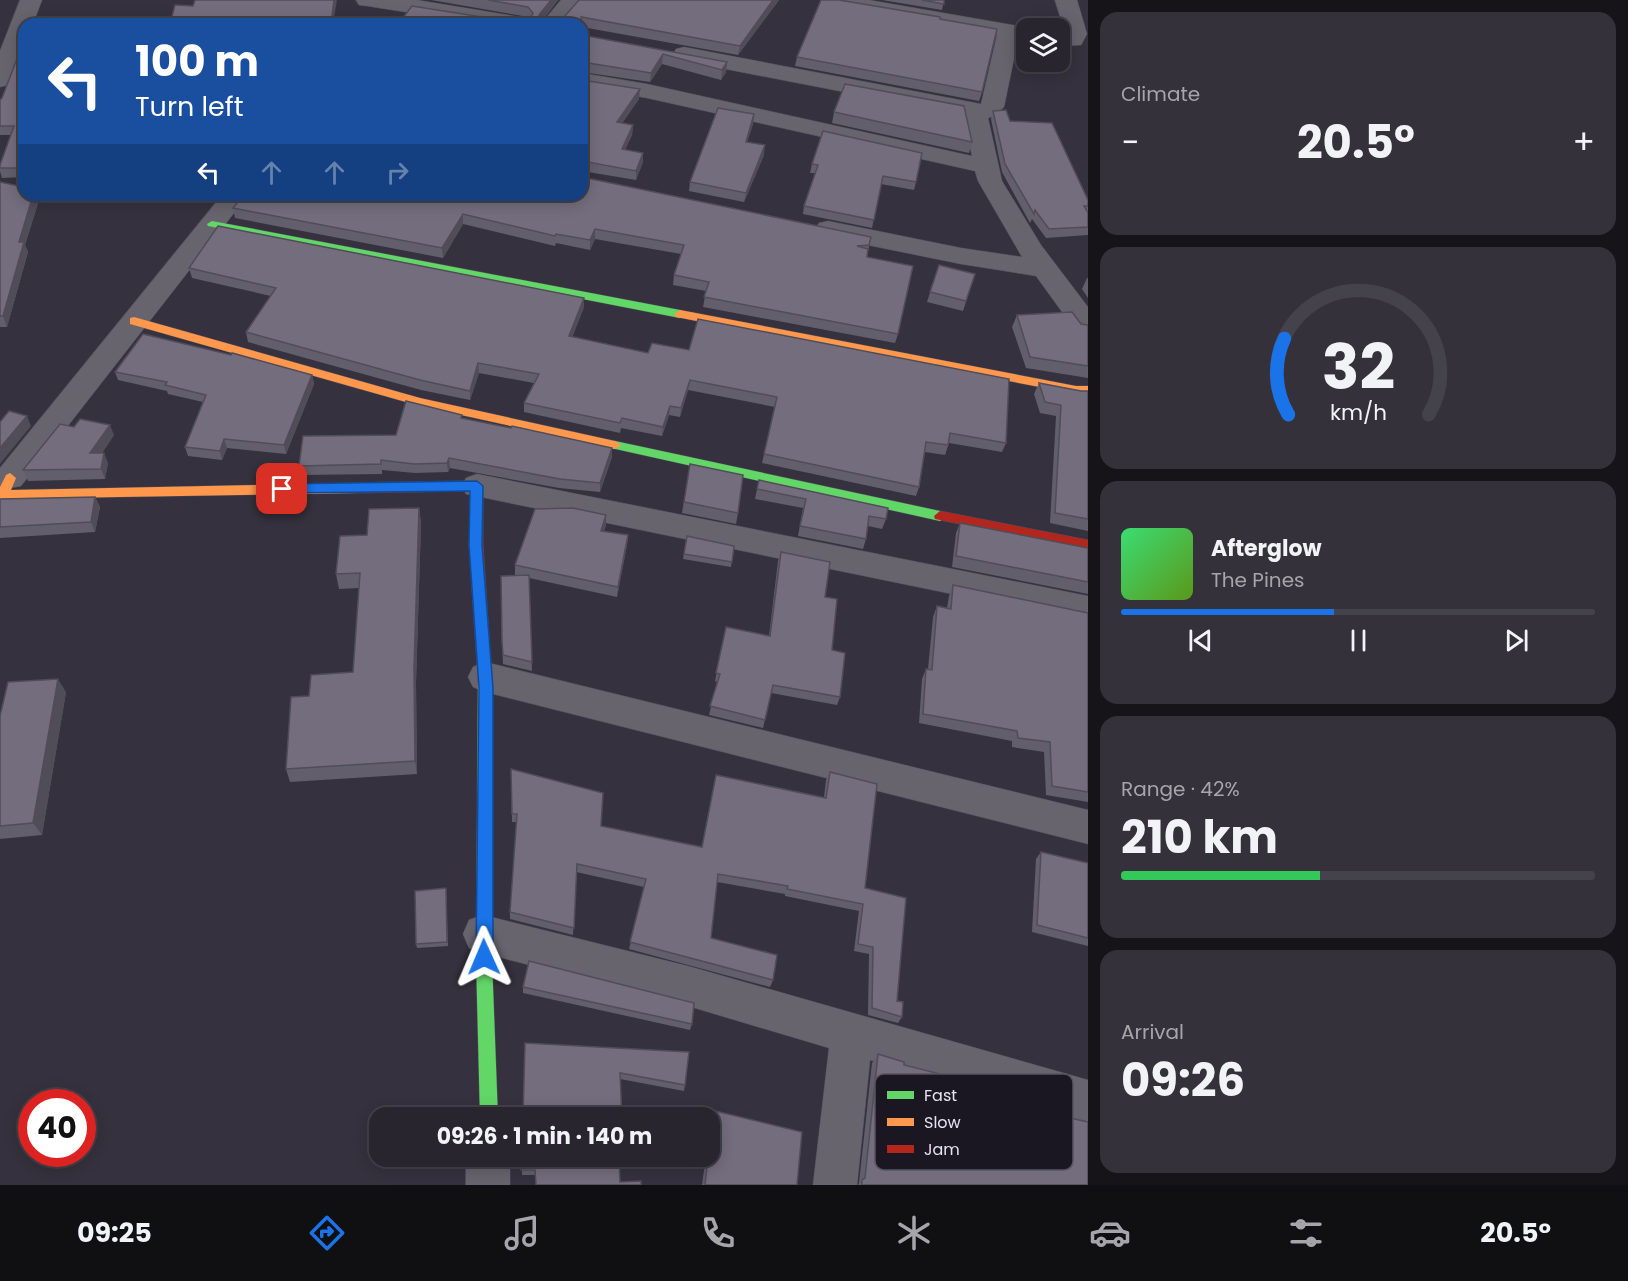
<!DOCTYPE html>
<meta charset="utf-8">
<style>
body{margin:0;font-family:Poppins,sans-serif;background:#34313a;color:#f1f3f6;height:100vh;display:flex;flex-direction:column;font-size:22px;white-space:nowrap}
*{box-sizing:border-box;margin:0}
p{font-size:20px;color:#a5a5aa}
.icon{flex:none;width:33px;height:33px;fill:none;stroke:currentColor;stroke-width:2;stroke-linecap:round;stroke-linejoin:round}
.map{position:relative;flex:1;overflow:hidden}
.details{display:flex;flex-direction:column;gap:12px;padding:12px;background:#161419;width:540px}
.details>*{flex:none}
.guide{position:absolute;left:18px;top:18px;width:570px;height:183px;border-radius:18px;box-shadow:0 3px 15px #0003,0 0 0 2px #44424a;background:#1a4fa0;color:#fff;overflow:hidden}
.fabs{position:absolute;left:1016px;top:18px;display:grid;gap:12px}
.fabs a{display:grid;place-items:center;width:54px;height:54px;border-radius:12px;background:#28252e;box-shadow:0 3px 15px #0003,0 0 0 2px #44424a;font-size:30px}
.speed{position:absolute;left:18px;top:1089px;display:flex;gap:12px;font-size:30px;font-weight:700;text-align:center}
.speed>*{display:grid;place-content:center;width:78px;height:78px;border-radius:50%;background:#28252e;box-shadow:0 3px 15px #0003,0 0 0 2px #44424a;line-height:1}
.speed .limit{border:9px solid #d22;background:#fff;color:#111}
.pin{position:absolute;display:grid;place-items:center;width:51px;height:51px;color:#fff;margin:-26px;border-radius:12px;box-shadow:0 3px 9px #0006}
.me{position:absolute;width:66px;margin:-33px;rotate:359deg;stroke-linejoin:round;filter:drop-shadow(0 0 4px #0008)}
.turn{display:flex;align-items:center;gap:21px;height:126px;padding:0 18px;font-size:27px}
.turn .icon{width:78px;height:78px;stroke-width:2.5}
.turn b{display:block;font-size:42px;line-height:51px}
.lanes{display:flex;align-items:center;height:57px;padding:0 18px;background:#0003;justify-content:center;gap:30px;direction:ltr}
.lanes .off{opacity:.35}
.big{font-size:45px;font-weight:700;line-height:1.1}
.details .tile{flex:1;display:flex;flex-direction:column;justify-content:center;gap:9px;min-width:0;padding:0 21px;border-radius:18px;background:#34313a}
.details .dial{align-items:center;gap:0}
.dial svg{height:156px;overflow:visible;fill:none;stroke:#44424a;stroke-width:7;stroke-linecap:round;text-anchor:middle}
.dial text{fill:#f1f3f6;stroke:none}
.song{display:flex;align-items:center;gap:18px}
.cover{width:72px;height:72px;border-radius:9px;background:linear-gradient(135deg,hsl(140 70% 55%),hsl(90 70% 35%))}
.played{height:6px;border-radius:3px;background:linear-gradient(90deg,#1a73e8 45%,#44424a 45%)}
.keys{display:flex;justify-content:space-around;direction:ltr}
.heat{display:flex;justify-content:space-between;align-items:center;font-size:33px;direction:ltr}
.charge{height:9px;border-radius:4px;background:linear-gradient(90deg,#34c759 42%,#44424a 0)}
.trip{position:absolute;left:369px;top:1107px;width:351px;height:60px;border-radius:18px;background:#28252e;box-shadow:0 3px 15px #0003,0 0 0 2px #44424a;font-weight:700;line-height:60px;text-align:center}
.tabs{display:flex;height:96px;justify-content:space-around;align-items:center;background:#100f12;color:#a5a5aa}
.tabs .icon{width:42px;height:42px}
.tabs .active{color:#1a73e8}
.tabs b{font-size:27px;color:#f1f3f6}
main{display:flex;flex:1;min-height:0}
.map>svg:first-child{display:block}
.lines{fill:none;stroke-linecap:round;stroke-linejoin:round}
.street-casing{stroke:#524e5a;stroke-width:1}
.fast-casing{stroke:#524e5a;stroke-width:1}
.slow-casing{stroke:#524e5a;stroke-width:1}
.jam-casing{stroke:#524e5a;stroke-width:1}
.street{fill:#67646e;fill-rule:evenodd}
.fast{fill:#63d668;fill-rule:evenodd}
.slow{fill:#ff974d;fill-rule:evenodd}
.jam{fill:#b3261e;fill-rule:evenodd}
.wall{fill:#635e6c}
.shaded-wall{fill:#504c58}
.building{fill:#736d7d;stroke:#504c58;stroke-width:1.5}
.route{fill:#1a73e8;stroke:#114b97;stroke-width:1.5}
.key{fill:#1a1622;stroke:#585360;stroke-width:1.5}
.key-label{font-size:16px;fill:#e7e2f2}
</style>
<main>
<div class="map">
<svg width="1088" height="1185" viewBox="0 0 1088 1185">
<rect width="100%" height="100%" fill="#35313e"/>
<g class="lines">
<defs>
<g id="street">
<path d="M20 0H42L33 24H24V47L11 80 8 85 0 87V51Z"/>
<path d="M356 0H417L520 17 528 19 531 24H482L367 6 359 5Z"/>
<path d="M561 0H584L564 24H541Z"/>
<path d="M821 0H869L1030 28H1026V41L1018 39 1004 107 994 116 988 118 1002 181 1041 245 1088 307V336L1078 334 1036 276 961 264 828 237 819 235 815 229 819 223 828 221 961 248 1022 257 978 181 975 171 647 98 582 87V73L647 84 972 156 963 115 684 61 676 59 673 54 676 49 684 47 981 104 997 35 832 6 824 5Z"/>
<path d="M1055 0H1077L1087 34 1081 45 1059 46V32L1065 33Z"/>
<path d="M222 195H248L21 486 0 490V468Z"/>
<path d="M477 474 1088 596V622L466 494 462 486 466 478Z"/>
<path d="M485 662 1088 810V844L485 692 473 687 468 677 473 667Z"/>
<path d="M483 915 688 966 1088 1080V1124L870 1060 857 1185H813L829 1048 688 1006 483 953 469 948 463 934 469 920Z"/>
<rect x="466" y="1156" width="44" height="29"/>
</g>
<g id="fast">
<path d="M212 221 680 310 686 314 680 318 208 226 207 224Z"/>
<path d="M615 441 940 511 946 516 940 521 611 448 609 445 611 442Z"/>
<path d="M485 674 490 676 492 680V959L498 1118H480L476 959 478 680 480 676Z"/>
</g>
<g id="slow">
<path d="M680 310 1076 386H1088V394H1076L676 317 674 314Z"/>
<path d="M134 317 420 398 615 441 621 445 615 449 420 406 130 324V318Z"/>
<path d="M10 473 16 478 11 490 357 483 363 488 357 493 0 499V487L6 475Z"/>
</g>
<g id="jam">
<path d="M477 481 483 486V545L492 680 490 684 485 686 480 684 478 680 469 545 471 491 357 493 351 488 357 483Z"/>
<path d="M940 511 1088 540V550L935 519 934 516Z"/>
</g>
</defs>
<use href="#street" class="street-casing"/>
<use href="#fast" class="fast-casing"/>
<use href="#slow" class="slow-casing"/>
<use href="#jam" class="jam-casing"/>
<use href="#street" class="street"/>
<use href="#fast" class="fast"/>
<use href="#slow" class="slow"/>
<use href="#jam" class="jam"/>
</g>
<g class="wall">
<path d="M431 0H558L545 17H564L779 0 738 55 582 27V24H398L482 17H528Z"/>
<path d="M882 0H944L942 10Z"/>
<path d="M940 19 982 92 979 101 795 66 797 57Z"/>
<path d="M582 35 727 62 726 72 721 80 662 64 650 82 582 72Z"/>
<path d="M24 40V177L2 178 0 171V165L11 135H0V100L2 98Z"/>
<path d="M582 80 639 99 622 123 633 125 632 135 625 150 643 162 636 180 582 171Z"/>
<path d="M993 111 1088 200V235L1046 238 1032 219 1030 223 1002 172 991 119Z"/>
<path d="M834 112 972 142 969 153 832 123Z"/>
<path d="M754 114 753 124 747 142 764 155 744 202 689 191 690 182Z"/>
<path d="M812 164 916 182 914 190 881 184 872 228 803 214 804 206 815 173H810Z"/>
<path d="M0 182 39 200 25 245 28 252 7 327H0Z"/>
<path d="M244 195 871 237 867 257 898 334 895 343 703 307 706 291 673 285 674 275 681 254 595 239 590 250 556 243 555 246 463 224 443 258 235 218 233 208Z"/>
<path d="M939 265 975 274 963 311 927 302Z"/>
<path d="M189 268 584 307 572 337 1006 443 1002 452 949 443 945 455 925 452 919 487 916 496 762 463 775 407 688 390 680 417 669 415 662 436 621 428 620 433 524 412V403L534 383 479 373 470 400 421 390 248 342 246 332 271 296 192 278Z"/>
<path d="M1087 278H1088V298L1082 289Z"/>
<path d="M1017 315 1088 325V378L1026 368 1012 327Z"/>
<path d="M115 372 312 375 314 384 286 454 227 448 222 460 188 456 185 447 203 402 168 394 167 391 118 380Z"/>
<path d="M1039 383 1081 391H1088V531L1050 523 1056 416 1040 413 1034 394Z"/>
<path d="M463 418 612 448V457L600 492 559 488 450 468 448 472 415 473 382 470V474L301 475 299 466 396 435Z"/>
<path d="M74 427 114 435 102 453 108 463 105 479 28 481 23 470Z"/>
<path d="M690 464 738 513 736 524 682 513Z"/>
<path d="M759 480 886 519 882 529 868 526 866 539 863 549 798 536 803 508 755 499Z"/>
<path d="M95 497 100 507 95 532 0 538V499Z"/>
<path d="M419 508 421 523 416 683 417 774 290 782 286 769 309 696 353 672 359 588 339 589 336 574 367 535Z"/>
<path d="M606 515V525L604 531 628 535 627 545 617 597 529 578 532 671 503 664 502 641 515 575V565Z"/>
<path d="M960 523 1088 548V594L952 567 956 533Z"/>
<path d="M687 536 734 546 731 567 683 559Z"/>
<path d="M781 552 825 597 832 650 840 697 837 705 771 693 763 728 709 715 717 682 715 681 726 627 769 636 778 561Z"/>
<path d="M953 585 1088 613V802L1046 795 1044 752 1012 747V741L919 723 922 679 926 669H928L933 617 937 606 947 608 949 596Z"/>
<path d="M66 692 42 835 0 839V716Z"/>
<path d="M511 769 601 826 702 847 824 797 826 780 830 772 865 888 897 1001 902 1017 898 1023 868 1015 869 954 854 951 859 911 785 896V894L717 882 711 938 773 980 770 987 629 949 644 887 576 872 573 935 510 919V912L517 822H512Z"/>
<path d="M1041 852 1088 863V946L1032 932 1036 859Z"/>
<path d="M446 888 448 946 417 948 416 944Z"/>
<path d="M523 987 692 1024 690 1030 523 993Z"/>
<path d="M525 1043 685 1085 684 1091 620 1079Z"/>
<path d="M878 1054 904 1065 968 1095 1088 1185H858L859 1183 872 1063Z"/>
<path d="M703 1108 797 1185H702L706 1156H710V1118H700Z"/>
<path d="M522 1156 620 1182 535 1175H522Z"/>
</g>
<g class="shaded-wall">
<path d="M334 0H337L333 24H331Z"/>
<path d="M551 0H558L539 24V15Z"/>
<path d="M773 0H779L738 55 740 46Z"/>
<path d="M663 54 662 64 650 82 651 73Z"/>
<path d="M727 62 726 72 721 80 722 70Z"/>
<path d="M640 89 639 99 616 132 617 122Z"/>
<path d="M754 114 753 124 744 151 746 142Z"/>
<path d="M633 125 632 135 621 159 622 149Z"/>
<path d="M765 145 764 155 744 202 746 193Z"/>
<path d="M643 153V162L636 180V171Z"/>
<path d="M33 195H37L39 200 25 245 28 252 7 327 3 316 19 242Z"/>
<path d="M463 214V224L443 258 442 248Z"/>
<path d="M595 229V239L590 250V240Z"/>
<path d="M584 298V307L569 346V336Z"/>
<path d="M478 363 479 373 470 400V391Z"/>
<path d="M312 375 314 384 286 454 284 445Z"/>
<path d="M690 380 688 390 680 417 681 408Z"/>
<path d="M670 406 669 415 662 436 663 427Z"/>
<path d="M27 416 31 426 0 464V448Z"/>
<path d="M110 425 114 435 95 463 90 453Z"/>
<path d="M224 439 227 448 222 460 220 451Z"/>
<path d="M612 448V457L600 492V483Z"/>
<path d="M104 453 108 463 105 479 101 469Z"/>
<path d="M449 458 450 468 448 472 447 463Z"/>
<path d="M95 497 100 507 95 532 91 522Z"/>
<path d="M419 508 421 523 416 683 417 774 415 761 414 669Z"/>
<path d="M606 515V525L601 541V531Z"/>
<path d="M628 535 627 545 617 597 618 587Z"/>
<path d="M58 679 66 692 42 835 33 823Z"/>
</g>
<g class="building">
<path d="M195 0H334L331 24H170L175 5 193 6Z"/>
<path d="M488 0H551L539 15 541 17H564L579 0H773L740 46 581 17V24H398L412 6 482 17H531L533 13 528 7Z"/>
<path d="M821 0H839L940 17V19L997 29 982 92 797 57Z"/>
<path d="M922 0H944V4Z"/>
<path d="M582 35 727 62 722 70 663 54 651 73 582 62Z"/>
<path d="M24 40V168H0V165L14 126H0V100L2 98Z"/>
<path d="M582 80 640 89 617 122 633 125 622 149 643 153 636 171 582 161Z"/>
<path d="M845 84 964 106 972 142 834 112Z"/>
<path d="M718 108 754 114 746 142 765 145 746 193 690 182Z"/>
<path d="M1006 110 1010 121 1052 123 1088 200V206H1084L1088 213V227L1049 229 1035 210 1034 214 1005 164 993 111Z"/>
<path d="M823 131 922 153 916 182 883 176 874 220 804 206 818 165 812 164Z"/>
<path d="M582 177 871 237 869 245 857 246 868 249 867 257 913 266 898 334 704 297 709 282 674 275 684 245 595 229 590 240 556 234 555 236 463 214 442 248 233 208 244 195H582Z"/>
<path d="M0 182 24 187V195H33L19 242H24L3 316H0Z"/>
<path d="M218 226 584 298 569 336 648 353 652 343 689 350 698 319 1009 379 1006 443 950 433 948 445 926 442 919 487 764 454 777 397 690 380 681 408 670 406 663 427 622 418 620 423 524 403 539 374 478 363 470 391 420 380 246 332 276 288 189 268Z"/>
<path d="M939 265 975 274 966 301 930 292Z"/>
<path d="M1072 312 1081 324 1088 325V366L1030 357 1017 315Z"/>
<path d="M143 334 231 355 232 353 312 375 284 445 224 439 220 451 185 447 206 395 165 385 167 382 115 372Z"/>
<path d="M1039 383 1081 391H1088V519L1055 513 1061 405 1045 402Z"/>
<path d="M406 401 462 415 461 418 511 428 512 426 612 448 600 483 560 479 449 458 447 463 414 464 381 460V464L299 466 303 436 396 435Z"/>
<path d="M9 411 27 416 0 448V422Z"/>
<path d="M80 419 110 425 90 453H104L101 469 23 470 60 424 74 427Z"/>
<path d="M690 464 743 475 738 513 684 502Z"/>
<path d="M759 480 888 508 886 519 869 516 866 539 800 526 806 499 757 489Z"/>
<path d="M95 497 91 522 0 527V499Z"/>
<path d="M419 508 414 669 415 761 286 769 291 697 309 696 311 675 353 672 360 573 336 574 340 536 367 535 369 509Z"/>
<path d="M573 508 606 515 601 531 628 535 618 587 515 565 535 509Z"/>
<path d="M960 523 1088 548V582L956 556Z"/>
<path d="M687 536 734 546 732 562 684 554Z"/>
<path d="M781 552 830 562 825 597 837 599 832 650 845 653 840 697 773 685 765 720 710 706 720 674 716 673 726 627 770 636Z"/>
<path d="M529 575 532 662 503 655 502 641 501 576Z"/>
<path d="M953 585 1088 613V792L1052 786 1050 742 1018 738 1017 731 923 714 926 669 932 670 937 606 951 609Z"/>
<path d="M58 679 33 823 0 826V716L8 682Z"/>
<path d="M511 769 603 793 601 826 702 847 716 775 826 798 830 772 877 784 865 888 906 898 897 1001 903 1002 902 1017 872 1008 873 947 858 944 863 904 787 889 788 886 718 874 711 938 777 955 773 980 630 942 646 879 577 864 574 928 510 912 517 814H512Z"/>
<path d="M1041 852 1088 863V938L1037 925Z"/>
<path d="M446 888 447 942 416 944 415 891Z"/>
<path d="M529 961 694 1003 692 1024 523 987Z"/>
<path d="M525 1043 689 1052 685 1085 620 1073 622 1118H523Z"/>
<path d="M878 1054 904 1062V1065L968 1081V1095L1088 1122V1185H862V1180L865 1178Z"/>
<path d="M703 1108 802 1132 797 1185H705L708 1156H710V1118H701Z"/>
<path d="M522 1156H619L620 1182 641 1181V1185H536L535 1170H521Z"/>
</g>
<path class="route" d="M477 481 483 486 482 545 493 688V957L490 963 484 966 478 963 476 957 479 688 469 545 470 491 282 493 276 489 282 484Z"/>
<rect x="875" y="1074" width="198" height="96" rx="9" class="key"/>
<rect x="887" y="1091" width="27" height="8" fill="#63d668"/>
<rect x="887" y="1118" width="27" height="8" fill="#ff974d"/>
<rect x="887" y="1145" width="27" height="8" fill="#b3261e"/>
<g class="key-label">
<text x="924" y="1101">Fast</text>
<text x="924" y="1128">Slow</text>
<text x="924" y="1155">Jam</text>
</g>
</svg>
<div class="fabs">
<a><svg class="icon" aria-label="layers" viewBox="0 0 24 24"><path d="M12 4l9 5-9 5-9-5zM3 14l9 5 9-5"/></svg></a>
</div>
<div class="speed"><div class="limit">40</div></div>
<div class="pin" style="left:282px;top:489px;background:#d93025"><svg class="icon" aria-label="arrive" viewBox="0 0 24 24"><path d="M6 21V4h12l-3 4 3 4H6"/></svg></div>
<svg class="me" style="left:484px;top:957px" viewBox="-20 -20 40 40"><path d="M0-17L14 15 0 8-14 15z" fill="#1a73e8" stroke="#fff" stroke-width="4"/></svg>
<div class="trip">09:26 · 1 min · 140 m</div>
<div class="guide">
<div class="turn"><svg class="icon" aria-label="left" viewBox="0 0 24 24"><path d="M17 20v-9H6M10 6l-5 5 5 5"/></svg><div><b>100 m</b>Turn left</div></div>
<div class="lanes"><svg class="icon" aria-label="left" viewBox="0 0 24 24"><path d="M17 20v-9H6M10 6l-5 5 5 5"/></svg><svg class="icon off" aria-label="ahead" viewBox="0 0 24 24"><path d="M12 20V5M6 11l6-6 6 6"/></svg><svg class="icon off" aria-label="ahead" viewBox="0 0 24 24"><path d="M12 20V5M6 11l6-6 6 6"/></svg><svg class="icon off" aria-label="right" viewBox="0 0 24 24"><path d="M7 20v-9h11M14 6l5 5-5 5"/></svg></div>
</div>
</div>
<section class="details">
<div class="tile"><p>Climate</p>
<div class="heat"><a>−</a><b class="big">20.5°</b><a>+</a></div>
</div>
<div class="tile dial"><svg viewBox="0 0 100 80">
<path d="M14 69A42 42 0 1 1 86 69"/>
<path d="M14 69A42 42 0 0 1 12 30" stroke="#1a73e8"/>
<text x="50" y="56" font-size="32" font-weight="700">32</text>
<text x="50" y="72" font-size="11">km/h</text>
</svg></div>
<div class="tile">
<div class="song"><i class="cover"></i><div><b>Afterglow</b><p>The Pines</p></div></div>
<div class="played"></div>
<div class="keys"><svg class="icon" aria-label="previous" viewBox="0 0 24 24"><path d="M18 5L8 12l10 7zM5 5v14"/></svg><svg class="icon" aria-label="pause" viewBox="0 0 24 24"><path d="M8 5v14M16 5v14"/></svg><svg class="icon" aria-label="next" viewBox="0 0 24 24"><path d="M6 5l10 7-10 7zM19 5v14"/></svg></div>
</div>
<div class="tile"><p>Range · 42%</p><b class="big">210 km</b><div class="charge"></div></div>
<div class="tile"><p>Arrival</p><b class="big">09:26</b></div>
</section>
</main>
<nav class="tabs">
<b>09:25</b>
<svg class="icon active" aria-label="directions" viewBox="0 0 24 24"><path d="M12 3l9 9-9 9-9-9zM9 14v-3h6M13 9l2 2-2 2"/></svg>
<svg class="icon" aria-label="music" viewBox="0 0 24 24"><path d="M9 18V5l10-2v13"/><circle cx="6" cy="18" r="3"/><circle cx="16" cy="16" r="3"/></svg>
<svg class="icon" aria-label="phone" viewBox="0 0 24 24"><path d="M5 4h4l2 5-3 2q2 4 5 5l2-3 5 2v4C11 20 4 13 5 4z"/></svg>
<svg class="icon" aria-label="climate" viewBox="0 0 24 24"><path d="M12 3v18M4 7l16 10M4 17L20 7"/></svg>
<svg class="icon" aria-label="car" viewBox="0 0 24 24"><path d="M5 17H2v-5l4-1 3-4h7l3 4 3 1v5h-3M9 17h6M6 11h13"/><circle cx="7" cy="17" r="2"/><circle cx="17" cy="17" r="2"/></svg>
<svg class="icon" aria-label="filters" viewBox="0 0 24 24"><path d="M4 7h16M4 17h16"/><circle cx="9" cy="7" r="2"/><circle cx="15" cy="17" r="2"/></svg>
<b>20.5°</b>
</nav>
